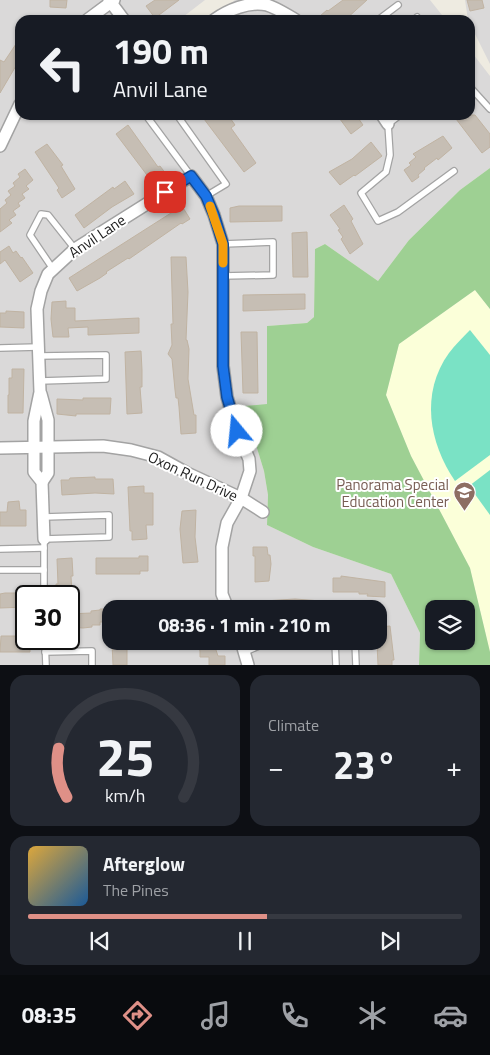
<!DOCTYPE html>
<meta charset="utf-8">
<style>
body{margin:0;font-family:"Titillium Web",sans-serif;background:#242831;color:#f1f3f6;height:100vh;display:flex;flex-direction:column;font-size:19px;white-space:nowrap}
*{box-sizing:border-box;margin:0}
p{font-size:16px;color:#9ea1a6}
.icon{flex:none;width:28px;height:28px;fill:none;stroke:currentColor;stroke-width:2;stroke-linecap:round;stroke-linejoin:round}
.map{position:relative;height:665px;overflow:hidden}
.side{display:flex;flex-direction:column;gap:10px;padding:10px;background:#0d0f14;flex:1}
.side>*{flex:none}
.top-card{position:absolute;left:15px;top:15px;width:460px;height:105px;border-radius:15px;box-shadow:0 1px 4px #0004;background:#171b24;color:#f1f3f6;overflow:hidden}
.fabs{position:absolute;left:425px;top:600px;display:grid;gap:10px}
.fabs a{display:grid;place-items:center;width:50px;height:50px;border-radius:10px;background:#171b24;box-shadow:0 1px 4px #0004;font-size:25px}
.speed{position:absolute;left:15px;top:585px;display:flex;gap:10px;font-size:25px;font-weight:700;text-align:center}
.speed>*{display:grid;place-content:center;width:65px;height:65px;border-radius:50%;background:#171b24;box-shadow:0 1px 4px #0004;line-height:1}
.speed .limit{border:2px solid #111;border-radius:8px;background:#fff;color:#111}
.pin{position:absolute;display:grid;place-items:center;width:42px;height:42px;color:#fff;margin:-21px;border-radius:10px;box-shadow:0 2px 8px #0006}
.me{position:absolute;width:55px;margin:-28px;rotate:343deg;stroke-linejoin:round;filter:drop-shadow(0 0 4px #0008)}
.turn{display:flex;align-items:center;gap:18px;height:105px;padding:0 15px;font-size:22px}
.turn .icon{width:65px;height:65px;stroke-width:2.5}
.turn b{display:block;font-size:35px;line-height:42px}
.big{font-size:38px;font-weight:700;line-height:1.1}
.side .widget{flex:1;display:flex;flex-direction:column;justify-content:center;gap:8px;min-width:0;padding:0 18px;border-radius:15px;background:#242831}
.side .dial{align-items:center;gap:0}
.dial svg{height:130px;overflow:visible;fill:none;stroke:#363941;stroke-width:7;stroke-linecap:round;text-anchor:middle}
.dial text{fill:#f1f3f6;stroke:none}
.song{display:flex;align-items:center;gap:15px}
.cover{width:60px;height:60px;border-radius:8px;background:linear-gradient(135deg,hsl(40 70% 55%),hsl(210 70% 35%))}
.played{height:5px;border-radius:2px;background:linear-gradient(90deg,#df9087 55%,#363941 55%)}
.keys{display:flex;justify-content:space-around;direction:ltr}
.heat{display:flex;justify-content:space-between;align-items:center;font-size:28px;direction:ltr}
.side .tiles{flex:1;display:grid;gap:10px;grid-template-columns:1fr 1fr}
.widget:last-child{grid-column:span 2}
.trip{position:absolute;left:102px;top:600px;width:285px;height:50px;border-radius:15px;background:#171b24;box-shadow:0 1px 4px #0004;font-weight:700;line-height:50px;text-align:center}
.menu{display:flex;height:80px;justify-content:space-around;align-items:center;background:#090b0e;color:#9ea1a6}
.menu .icon{width:35px;height:35px}
.menu .current{color:#df9087}
.menu b{font-size:22px;color:#f1f3f6}
.map>svg:first-child{display:block}
.residential{fill:#dad9d9;fill-rule:evenodd}
.education{fill:#fbffd9}
.forest{fill:#9ed093;fill-rule:evenodd}
.pitch{fill:#7ae2c5}
.building{fill:#c6beb4;stroke:#c0b3a2}
.lines{fill:none;stroke-linecap:round;stroke-linejoin:round}
.service-casing{stroke:#a3a3a3;stroke-width:8}
.minor-casing{stroke:#a3a3a3;stroke-width:14}
.service{stroke:#fff;stroke-width:5.5}
.minor{stroke:#fff;stroke-width:11}
.route-casing{stroke:#114b97;stroke-width:12}
.route{stroke:#1a73e8;stroke-width:9}
.slow{stroke:#f59e0b;stroke-width:9}
.labels{text-anchor:middle;dominant-baseline:central;stroke-width:4;stroke-linejoin:round;paint-order:stroke}
.street-label{font-size:15px;fill:#1c1c1c;stroke:#fff}
.education-label{font-size:15px;fill:#785e54;stroke:#fff;text-anchor:end}
</style>
<div class="map">
<svg width="490" height="665" viewBox="0 0 490 665">
<rect width="100%" height="100%" fill="#eeebe1"/>
<g class="residential">
<path d="M0 0H205L179 20H20V115H470V50L490 76V168L460 190 409 240 378 281 325 244 315 249 314 317 307 323 267 326V405L244 406 264 471 268 495 267 525 313 547 391 574 420 633 419 665H0ZM26 596H69V639H26ZM111 609H379V641H111Z"/>
<path d="M235 0H430L446 20H208Z"/>
<path d="M465 0H490V64L470 24V20H468Z"/>
</g>
<path class="education" d="M475 290 490 309V652L470 568 411 456 386 395 399 344Z"/>
<path class="forest" d="M490 168V309L475 290 399 344 386 395 411 456 470 568 490 652V665H419L420 633 391 574 313 547 267 525 268 495 264 471 244 406 267 404V326L307 323 314 317 315 249 325 244 378 281 409 240 460 190ZM434 609H466V641H434Z"/>
<g class="pitch">
<path d="M470 330 490 355V455L455 481C429 443 420 393 449 353 455 345 463 337 470 330Z"/>
<path d="M490 470V515L469 486Z"/>
</g>
<g class="building">
<path d="M50 0H67L66 8 50 7Z"/>
<path d="M155 0H179L155 18 146 6Z"/>
<path d="M343 0H367L345 20H323L320 16 327 10 328 11Z"/>
<path d="M467 0H482L484 8 470 11Z"/>
<path d="M20 38V59L0 93V60L4 62Z"/>
<path d="M201 115H228L235 125 231 128 256 163 244 172Z"/>
<path d="M337 115H356L363 125 351 134Z"/>
<path d="M453 115H475L490 134V147L482 153Z"/>
<path d="M128 125 158 167 160 166 166 174 153 183 116 134Z"/>
<path d="M443 136 452 148 438 160 437 158 424 168 425 169 418 175 419 177 412 182 404 170 411 165 409 163 416 157 413 154Z"/>
<path d="M371 142 382 156 355 176 354 175 340 185 329 172 352 159Z"/>
<path d="M47 144 63 165 61 166 75 189 62 198 57 190 59 188 35 152Z"/>
<path d="M25 169 33 180 26 186 29 189 22 194 25 198 18 203 20 206 13 211 16 215 9 220 12 223 0 232V209L7 203 5 200 11 195 8 191 15 186 13 183 20 177 18 174Z"/>
<path d="M125 181 134 194 112 207 84 228 75 215 113 187 114 189Z"/>
<path d="M344 205 353 219 351 221 363 244 350 254 341 239 343 237 338 230 340 229 330 215Z"/>
<path d="M182 206 190 219 182 224 181 223 129 259 128 258 106 272 107 273 100 278 77 291 69 278Z"/>
<path d="M239 206H282V221L230 222V208Z"/>
<path d="M307 232 308 277H293L292 233Z"/>
<path d="M9 246 13 253 16 251 21 258 22 257 33 273 20 282 5 260 0 264V252Z"/>
<path d="M171 257H186L188 292 186 340H187L189 349 188 379 194 415H196V433L181 434 179 407 178 398H176L175 390 172 359 168 354 172 345 171 324H173Z"/>
<path d="M305 294V309L243 311V295Z"/>
<path d="M66 301V308H75V321L139 318V333L88 335V327L68 328 69 337H53L51 319 52 302Z"/>
<path d="M6 311 24 312V328L0 327V313H6Z"/>
<path d="M241 332H257L258 393H243Z"/>
<path d="M141 351 142 370V387H140L142 413 127 414 125 352Z"/>
<path d="M12 369H24L23 413H8V395H9V378H12Z"/>
<path d="M83 398H111L110 414H76V416L57 414V399L83 400Z"/>
<path d="M95 477V479H113L114 494 95 493 62 495 61 480H69L70 478Z"/>
<path d="M144 486V493H153V525H146L147 539 132 540V531H130L128 487Z"/>
<path d="M19 501 20 510H26V526H0V512H7L8 502Z"/>
<path d="M196 510 195 537 198 562 183 563 180 529 182 511Z"/>
<path d="M253 547H267L268 555H270L271 564 269 581 255 582V556H253Z"/>
<path d="M139 556H148V571H140V574H96V558H139Z"/>
<path d="M72 558 73 576H71L72 593 56 594V584H58L57 559Z"/>
<path d="M341 576 385 582V597L367 596 368 594H359V592H333V578H341Z"/>
<path d="M5 593H26V607L0 608V594Z"/>
<path d="M295 599 321 601V609H249V602Z"/>
<path d="M100 609H111V622H100V625H92V627L83 628 69 627V614L91 613V611L100 610Z"/>
<path d="M390 626 394 660H392V665H378L377 644 379 641V627Z"/>
<path d="M1 636H26V639H30V652H0Z"/>
<path d="M197 641H213L218 656H225V665H209V657H200V651Z"/>
<path d="M112 643H127V665H113Z"/>
</g>
<g class="lines">
<defs>
<g id="service">
<path d="M417 17 419 20"/>
<path d="M378 20 398 5"/>
<path d="M470 87 490 109"/>
<path d="M152 115 148 118 191 176"/>
<path d="M177 115 226 184 206 196"/>
<path d="M400 115 388 124 390 155 386 172 361 193 378 221 398 212 454 171"/>
<path d="M223 244 273 242V275L223 276"/>
<path d="M53 269 30 235 41 214 48 215 75 249"/>
<path d="M0 348 38 347"/>
<path d="M39 356 106 355V379L40 381"/>
<path d="M44 517 109 515V537L44 539V596"/>
<path d="M0 549 44 548"/>
<path d="M0 570H44"/>
<path d="M45 639 46 665"/>
<path d="M335 641 336 665"/>
<path d="M355 641 356 665"/>
<path d="M45 652 92 651V665"/>
<path d="M245 652 261 645 278 641"/>
</g>
<g id="minor">
<path d="M109 0 124 20"/>
<path d="M87 20 114 0"/>
<path d="M214 20C228 10 249 1 267 5 277 8 287 15 296 20"/>
<path d="M382 115 388 124"/>
<path d="M0 146 20 104"/>
<path d="M41 394 48 420V473L42 482"/>
<path d="M0 448 103 446 131 450 158 457 187 473 241 498 263 512"/>
<path d="M44 539 42 482 34 472V421L40 392 37 309 41 291 48 274 75 249 191 176 206 196 214 215 223 244V366L227 397 237 431 249 459 250 471 241 498 227 523 222 547V594L228 609"/>
<path d="M241 641 248 665"/>
</g>
</defs>
<use href="#service" class="service-casing"/>
<use href="#minor" class="minor-casing"/>
<use href="#service" class="service"/>
<use href="#minor" class="minor"/>
</g>
<g class="lines">
<defs>
<path id="route" d="M165 192 191 176 206 196 214 215 223 244V366L227 397 237 431"/>
</defs>
<use href="#route" class="route-casing"/>
<use href="#route" class="route"/>
<path class="slow" d="M210 206 223 244V263"/>
</g>
<defs>
<symbol id="school-pin" viewBox="-11 -11 22 30"><path d="M0 17L-7.5 6A9.5 9.5 0 1 1 7.5 6Z" fill="#8d6e63" stroke="#fff"/><path d="M0-5L7-2L0 1L-7-2ZM-4 1L0 2.5L4 1V4Q0 6-4 4Z" fill="#fff"/></symbol>
</defs>
<g fill-rule="evenodd">
<use href="#school-pin" x="452" y="480" width="25" height="34"/>
</g>
<g class="labels">
<g class="street-label">
<text transform="translate(97 236) rotate(-34)">Anvil Lane</text>
<text transform="translate(193 476) rotate(25)">Oxon Run Drive</text>
</g>
<g class="education-label">
<text x="449" y="484">Panorama Special<tspan x="449" dy="17">Education Center</tspan></text>
</g>
</g>
</svg>
<div class="fabs">
<a><svg class="icon" aria-label="layers" viewBox="0 0 24 24"><path d="M12 4l9 5-9 5-9-5zM3 14l9 5 9-5"/></svg></a>
</div>
<div class="speed"><div class="limit">30</div></div>
<div class="pin" style="left:165px;top:192px;background:#d93025"><svg class="icon" aria-label="arrive" viewBox="0 0 24 24"><path d="M6 21V4h12l-3 4 3 4H6"/></svg></div>
<svg class="me" style="left:237px;top:431px" viewBox="-20 -20 40 40"><circle r="19" fill="#fff"/><path d="M0-13L10 11 0 6-10 11z" fill="#1a73e8"/></svg>
<div class="trip">08:36 · 1 min · 210 m</div>
<div class="top-card">
<div class="turn"><svg class="icon" aria-label="left" viewBox="0 0 24 24"><path d="M17 20v-9H6M10 6l-5 5 5 5"/></svg><div><b>190 m</b>Anvil Lane</div></div>
</div>
</div>
<section class="side">
<div class="tiles">
<div class="widget dial"><svg viewBox="0 0 100 80">
<path d="M14 69A42 42 0 1 1 86 69"/>
<path d="M14 69A42 42 0 0 1 9 39" stroke="#df9087"/>
<text x="50" y="56" font-size="32" font-weight="700">25</text>
<text x="50" y="72" font-size="11">km/h</text>
</svg></div>
<div class="widget"><p>Climate</p>
<div class="heat"><a>−</a><b class="big">23°</b><a>+</a></div>
</div>
<div class="widget">
<div class="song"><i class="cover"></i><div><b>Afterglow</b><p>The Pines</p></div></div>
<div class="played"></div>
<div class="keys"><svg class="icon" aria-label="previous" viewBox="0 0 24 24"><path d="M18 5L8 12l10 7zM5 5v14"/></svg><svg class="icon" aria-label="pause" viewBox="0 0 24 24"><path d="M8 5v14M16 5v14"/></svg><svg class="icon" aria-label="next" viewBox="0 0 24 24"><path d="M6 5l10 7-10 7zM19 5v14"/></svg></div>
</div>
</div>
</section>
<nav class="menu">
<b>08:35</b>
<svg class="icon current" aria-label="directions" viewBox="0 0 24 24"><path d="M12 3l9 9-9 9-9-9zM9 14v-3h6M13 9l2 2-2 2"/></svg>
<svg class="icon" aria-label="music" viewBox="0 0 24 24"><path d="M9 18V5l10-2v13"/><circle cx="6" cy="18" r="3"/><circle cx="16" cy="16" r="3"/></svg>
<svg class="icon" aria-label="phone" viewBox="0 0 24 24"><path d="M5 4h4l2 5-3 2q2 4 5 5l2-3 5 2v4C11 20 4 13 5 4z"/></svg>
<svg class="icon" aria-label="climate" viewBox="0 0 24 24"><path d="M12 3v18M4 7l16 10M4 17L20 7"/></svg>
<svg class="icon" aria-label="car" viewBox="0 0 24 24"><path d="M5 17H2v-5l4-1 3-4h7l3 4 3 1v5h-3M9 17h6M6 11h13"/><circle cx="7" cy="17" r="2"/><circle cx="17" cy="17" r="2"/></svg>
</nav>
